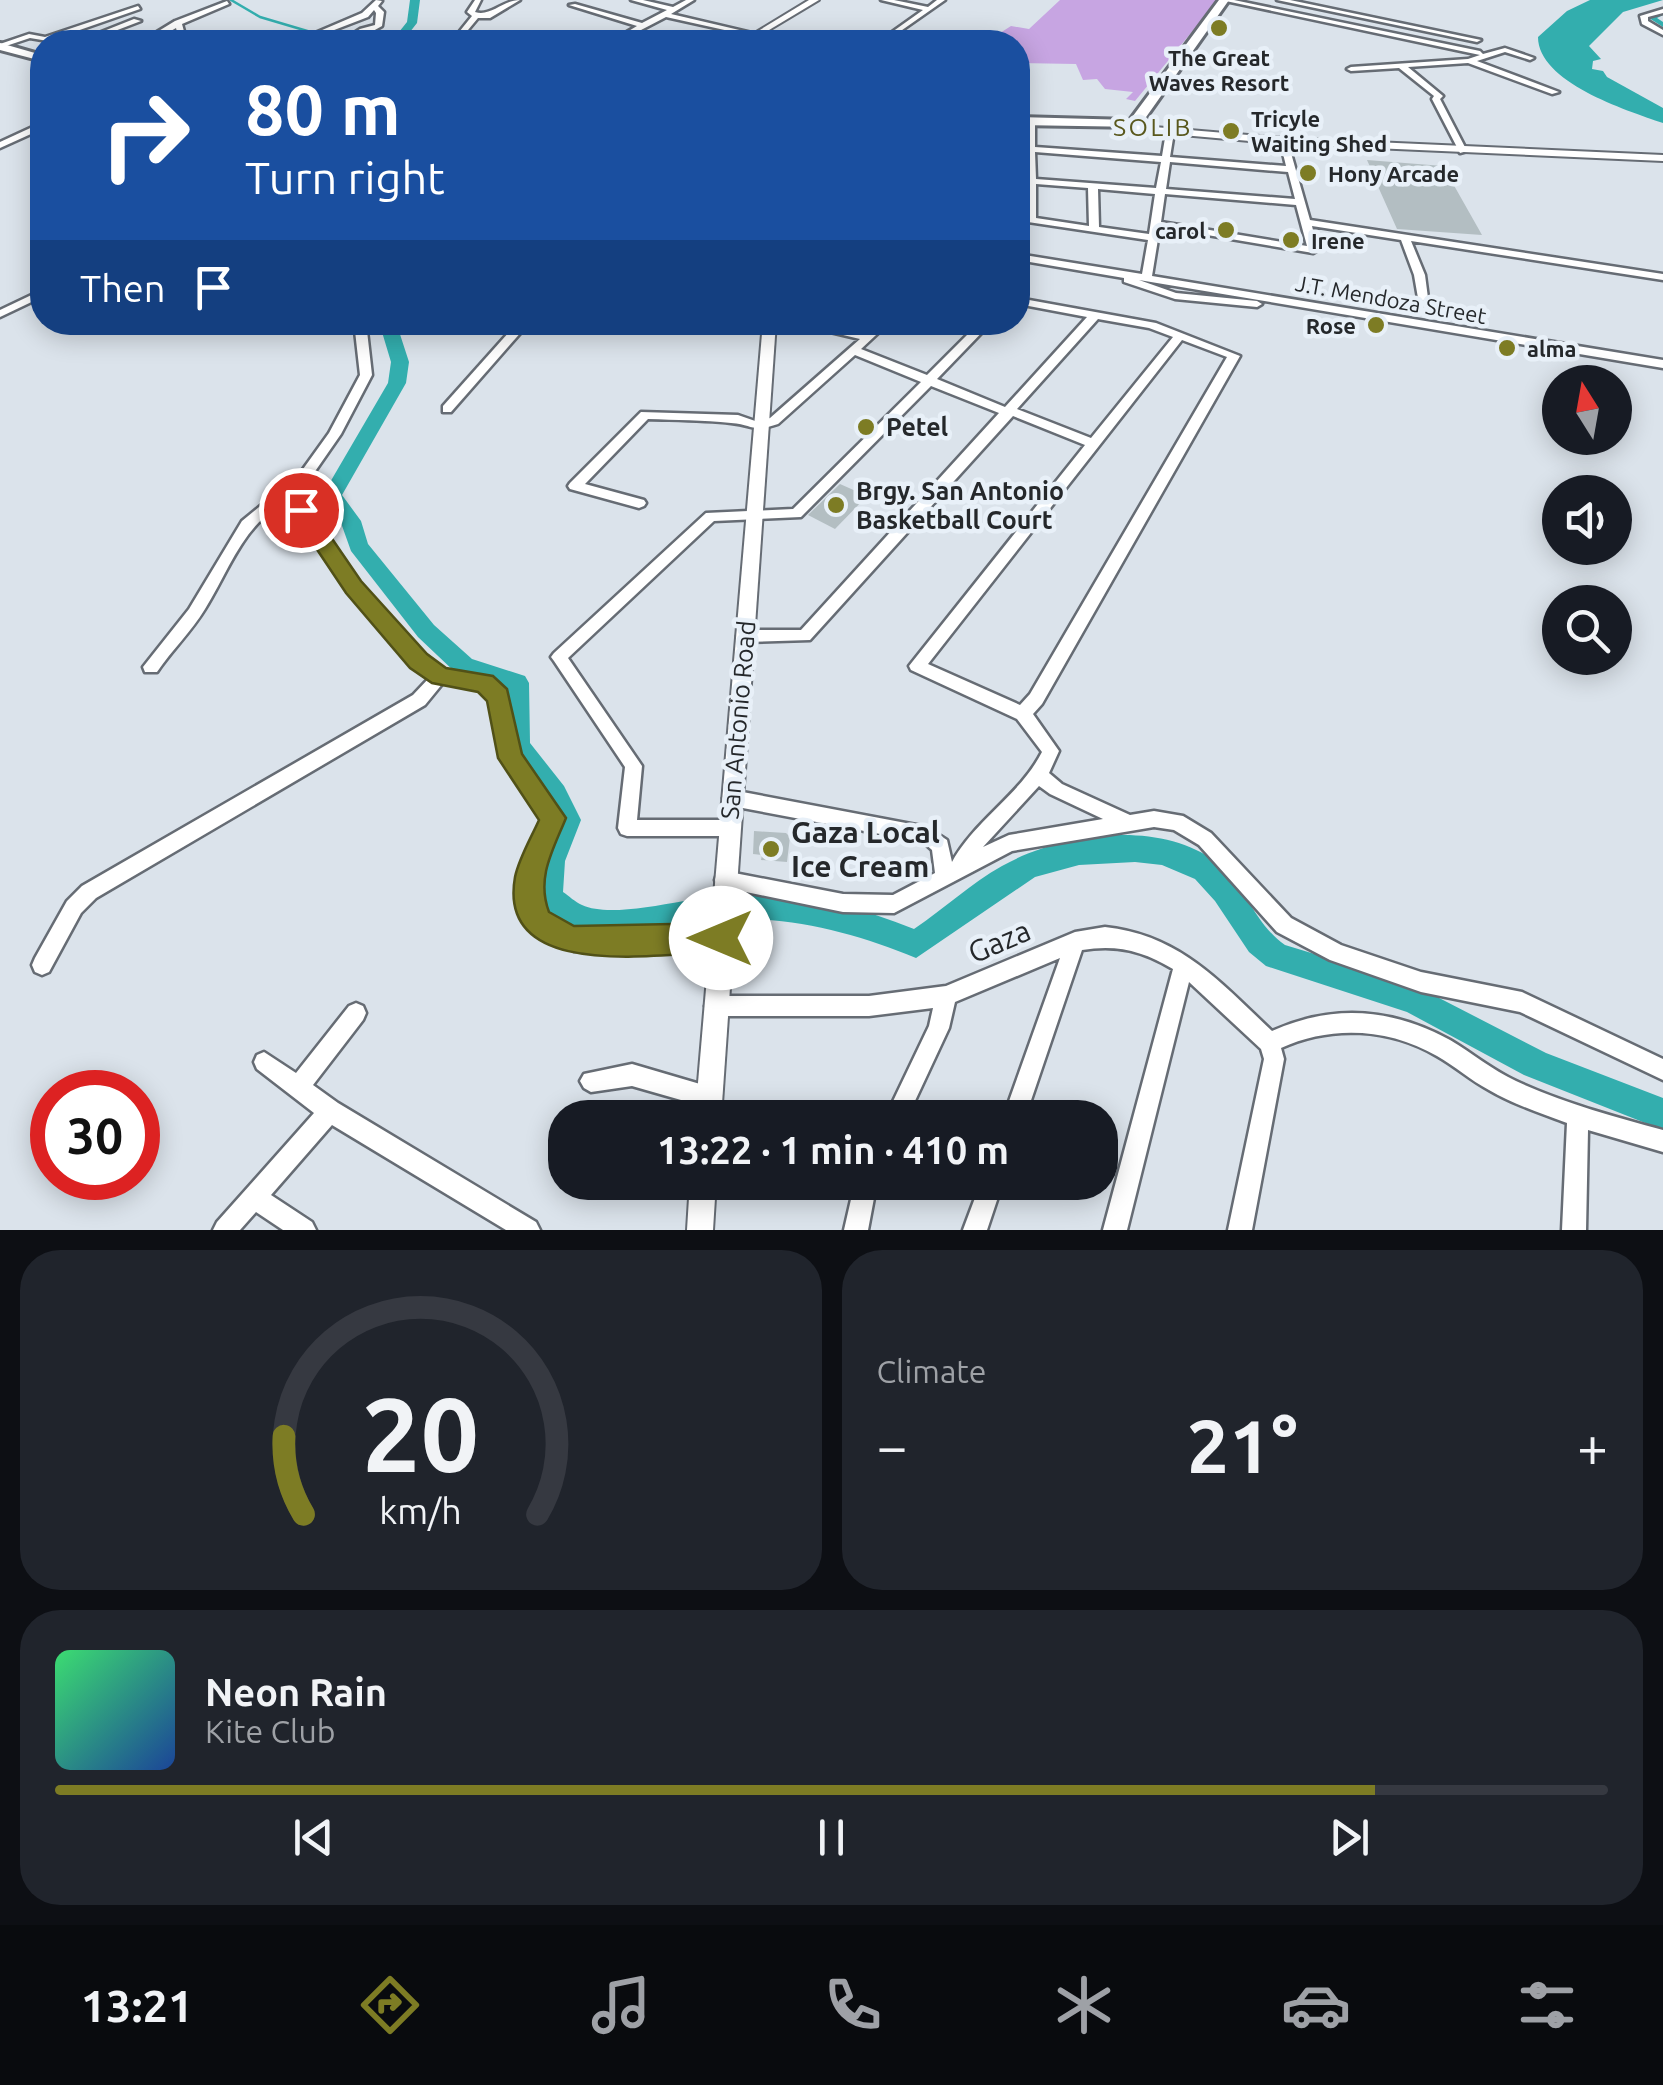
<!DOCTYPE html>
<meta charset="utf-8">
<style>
body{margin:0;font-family:Ubuntu,sans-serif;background:#20242c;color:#f1f3f6;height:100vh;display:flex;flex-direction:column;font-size:38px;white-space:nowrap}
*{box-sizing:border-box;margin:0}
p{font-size:32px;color:#9ea1a6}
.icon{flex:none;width:55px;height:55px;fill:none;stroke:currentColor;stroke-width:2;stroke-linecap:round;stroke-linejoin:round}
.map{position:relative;height:1230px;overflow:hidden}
.drawer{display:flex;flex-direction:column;gap:20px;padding:20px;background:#0d0f14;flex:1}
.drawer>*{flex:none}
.hud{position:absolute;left:30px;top:30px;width:1000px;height:305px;border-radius:40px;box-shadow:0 5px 25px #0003;background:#1a4fa0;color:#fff;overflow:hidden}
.needle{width:65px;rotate:349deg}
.fabs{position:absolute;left:1542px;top:365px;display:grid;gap:20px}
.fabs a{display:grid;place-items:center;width:90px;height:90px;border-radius:50%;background:#171b24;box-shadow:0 5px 25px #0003;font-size:50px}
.speed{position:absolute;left:30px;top:1070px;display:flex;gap:20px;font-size:50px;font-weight:700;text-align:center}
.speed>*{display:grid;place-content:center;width:130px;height:130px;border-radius:50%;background:#171b24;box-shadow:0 5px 25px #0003;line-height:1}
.speed .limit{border:15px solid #d22;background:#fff;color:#111}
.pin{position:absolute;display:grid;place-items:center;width:85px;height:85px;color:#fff;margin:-42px;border:5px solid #fff;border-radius:50%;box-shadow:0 2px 10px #0007}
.me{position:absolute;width:110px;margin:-55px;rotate:270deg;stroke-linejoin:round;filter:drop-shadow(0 0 8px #0008)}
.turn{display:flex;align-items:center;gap:35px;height:210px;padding:0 50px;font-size:45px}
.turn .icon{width:130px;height:130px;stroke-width:2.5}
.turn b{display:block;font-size:70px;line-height:85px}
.then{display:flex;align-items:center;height:95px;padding:0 50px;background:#0003;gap:20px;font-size:38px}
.big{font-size:75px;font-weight:700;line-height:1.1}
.drawer .widget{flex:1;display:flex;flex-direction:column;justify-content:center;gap:15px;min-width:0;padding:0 35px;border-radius:40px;background:#20242c}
.drawer .dial{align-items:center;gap:0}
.dial svg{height:260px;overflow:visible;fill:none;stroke:#363941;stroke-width:7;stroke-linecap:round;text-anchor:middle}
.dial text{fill:#f1f3f6;stroke:none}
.song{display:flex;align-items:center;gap:30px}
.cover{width:120px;height:120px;border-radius:15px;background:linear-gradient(135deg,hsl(140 70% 55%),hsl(220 70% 35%))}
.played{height:10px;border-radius:5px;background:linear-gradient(90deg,#7d7c24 85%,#363941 85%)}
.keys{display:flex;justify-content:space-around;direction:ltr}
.heat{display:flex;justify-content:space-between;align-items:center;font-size:55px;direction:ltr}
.drawer .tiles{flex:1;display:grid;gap:20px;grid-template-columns:1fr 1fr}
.widget:last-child{grid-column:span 2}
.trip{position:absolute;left:548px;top:1100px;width:570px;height:100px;border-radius:40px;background:#171b24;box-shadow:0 5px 25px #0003;font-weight:700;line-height:100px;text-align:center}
.tab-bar{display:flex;height:160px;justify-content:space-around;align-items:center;background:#090b0e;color:#9ea1a6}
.tab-bar .icon{width:70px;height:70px}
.tab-bar .current{color:#7d7c24}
.tab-bar b{font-size:45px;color:#f1f3f6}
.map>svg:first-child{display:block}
.green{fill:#c7a5e2}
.water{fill:#33aeae}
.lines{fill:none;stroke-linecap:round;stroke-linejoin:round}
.stream{stroke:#33aeae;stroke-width:2.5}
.canal{fill:#33aeae;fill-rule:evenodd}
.river{fill:#33aeae;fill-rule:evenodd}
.building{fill:#b3bec2}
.minor-casing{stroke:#666c74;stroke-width:5}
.tertiary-casing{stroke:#666c74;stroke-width:4}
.primary-casing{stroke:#666c74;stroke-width:6}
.minor{fill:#fff;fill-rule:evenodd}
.tertiary{fill:#fff;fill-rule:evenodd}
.primary{fill:#fff;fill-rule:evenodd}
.route{fill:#7d7c24;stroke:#515117;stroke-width:2.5}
.poi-dot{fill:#7d7c24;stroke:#e8f0f8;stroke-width:4}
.labels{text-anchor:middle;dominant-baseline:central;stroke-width:9;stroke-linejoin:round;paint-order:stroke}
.far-poi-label{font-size:22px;font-weight:bold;fill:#25282b;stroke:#e8f0f8;text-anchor:start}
.far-street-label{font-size:22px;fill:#25282b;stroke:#e8f0f8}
.far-quarter-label{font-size:25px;letter-spacing:2.5px;fill:#59581d;stroke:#e8f0f8}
.poi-label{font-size:25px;font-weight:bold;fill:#25282b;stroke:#e8f0f8;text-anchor:start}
.street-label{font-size:25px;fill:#25282b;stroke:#e8f0f8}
.near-poi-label{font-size:30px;font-weight:bold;fill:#25282b;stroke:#e8f0f8;text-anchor:start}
.near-street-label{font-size:30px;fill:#25282b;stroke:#e8f0f8}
</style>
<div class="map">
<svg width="1663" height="1230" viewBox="0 0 1663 1230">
<rect width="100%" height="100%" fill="#dbe3eb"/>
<path class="green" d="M1060 0H1218L1135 101 1126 99 1133 92 1105 89 1097 79 1083 80 1076 64 1018 63V42H927L932 36 989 40 1011 26 1029 29Z"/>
<path class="water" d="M1590 0H1663L1623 12 1589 46 1601 59 1593 61 1592 69 1603 71 1607 77 1663 108V123C1625 110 1538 82 1538 37L1567 11Z"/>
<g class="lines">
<g class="stream">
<path d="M231 0 260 17 314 33"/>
<path d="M323 36 336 41"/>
</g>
<path class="canal" d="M1663 11V15L1657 18 1663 22V27L1649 18Z"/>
<g class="river">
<path d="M410 0H420L417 23 402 42H391L407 22Z"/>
<path d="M379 322H396L409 362 406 383 342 495 361 521 368 544 434 625 472 659 525 676 529 683 530 743 564 786 581 820 565 861 563 892C569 896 575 902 582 905 618 922 711 890 757 892 811 895 864 909 914 929 944 909 971 883 1002 866 1061 833 1159 819 1216 862 1245 884 1255 925 1285 945L1410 983 1546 1053 1663 1098V1130L1524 1075 1407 1012 1266 966 1249 952 1215 901 1195 879 1162 865 1135 862 1079 865 1035 877 916 958C860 935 799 918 737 919 678 920 604 961 551 918 520 892 541 851 555 820L504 746 505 689 456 673 418 637 351 551 341 523 322 496 388 383 391 362Z"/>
</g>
</g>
<g class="building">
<path d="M1367 160 1443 166 1482 235 1397 229 1376 182 1365 181 1360 168 1371 169Z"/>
<path d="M840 484 867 496 835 529 808 515Z"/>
<path d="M754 831 786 833 790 837 787 862 761 860 762 855 753 854Z"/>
</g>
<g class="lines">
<defs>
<g id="minor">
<path d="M376 0 382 1 378 6 384 12 382 26 373 31 386 34V38L375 42H367L376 36C362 33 354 43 340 42L360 29 375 25 376 13 374 10 368 17 303 42H294L362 13Z"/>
<path d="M475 0H481L475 12C491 17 503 0 520 0L490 18H478L458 42H451L472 16 467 12Z"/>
<path d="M631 0H643L673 7 686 0H694L671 14 791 42H779L666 17 618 42H610L637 26 569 5 575 4 642 23 667 10Z"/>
<path d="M881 0H894L928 7 937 0H945L885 42H878L923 10Z"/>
<path d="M1221 0H1234L1480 51 1483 54 1505 48 1534 58 1530 60 1505 52 1477 61 1559 92 1552 94 1468 63 1408 67 1443 96 1440 99 1467 151 1460 153 1432 99 1434 96 1399 68 1351 71 1347 69 1351 67 1468 59 1480 55Z"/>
<path d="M1277 0H1290L1481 40 1477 42Z"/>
<path d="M227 1 229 4 182 24 185 35 199 38V42H188V41L179 39 176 28 164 35 166 42H159L157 32 175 21Z"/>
<path d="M138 6 140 9 48 41 30 38 0 48V44L29 34 45 37Z"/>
<path d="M1663 9V13L1648 17V21L1663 30V35L1642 24 1640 16Z"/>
<path d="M134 19 141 21 86 42H76Z"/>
<path d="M1028 120 1035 122V147L1162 156 1166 132 1170 129 1174 132 1170 157 1286 166 1280 141 1287 139 1310 220 1663 274V280L1411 241 1425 275 1428 298 1423 301 1418 298 1414 275 1401 240 1312 226 1318 250 1313 253 1160 227 1152 276 1663 360V368L1139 280 1176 293 1257 301 1262 304 1257 307 1175 299 1124 282V278L1018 260V254L1142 274 1148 240 1028 222 1026 183H1018V177L1026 178 1027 151H1018V145L1027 146ZM1035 152 1161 162 1156 188 1036 179ZM1170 162 1288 172 1295 199 1166 189ZM1036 184 1088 188 1089 226 1036 218ZM1098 189 1155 194 1149 234 1099 227ZM1165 194 1296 205 1307 246 1161 222Z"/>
<path d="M39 124H42V129L0 148V142Z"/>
<path d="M42 290V297L0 317V310Z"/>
<path d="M1018 298 1156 323 1240 356 1042 704 1033 714 1059 751 1049 773 1062 784 1130 815 1154 811 1183 816 1211 833 1291 918 1341 945 1421 972 1522 992 1663 1059V1080L1520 1012 1421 992 1330 960 1277 932 1199 845 1174 830 1154 827 1012 851 894 913 843 912 717 886 715 880 717 874 724 871 843 894 893 895 935 873 932 850 923 842 732 806 726 804 723 798 726 792 732 790 927 827 947 840 952 862C975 820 1020 795 1042 752L1017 719 911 670 909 666 1085 445 1013 416 810 640 745 642 740 640 737 636 740 632 745 630H801L999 413 931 386 801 517 714 521 568 658 642 766 637 820H729L735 822 738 828 735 834 729 836H627L621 834 618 828 625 767 554 661 551 657 554 653 706 513 793 509 921 382 855 355 778 424C751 433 755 425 731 423 703 420 676 420 648 419L585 484 644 500 646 503 644 506 639 508 570 489 568 486 570 483 641 412 738 415 758 422 770 418 860 339 788 322H813L866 333 878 322H890L861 349 927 375 980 322H992L937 379 1005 407 1087 317 1018 304ZM1098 319 1149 328 1173 337 1091 438 1017 409ZM1182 340 1227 357 1030 694 1020 705 928 664ZM1039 786 1050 794 1103 819 1009 835 983 847Z"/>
<path d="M354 322H366L372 375 341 434 300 493 359 583 402 636 444 670 490 678 504 691 519 756 562 818C558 834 548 846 542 861 529 892 544 920 574 931L721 927 728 930 731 937 728 944 721 947 574 951 542 934 526 914 519 895V882L527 853 544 820 503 758 491 699 480 689 443 683 425 705 96 898 81 913 49 972 42 975 35 972 32 965 35 958 67 901 82 886 413 695 430 677 392 644 349 591 290 500C244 521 230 569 205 609 191 632 172 650 157 672H145L143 667 189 609 242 521 270 498 288 490 329 433 360 375Z"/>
<path d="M518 322H530L451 412H443V406Z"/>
<path d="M1105 927C1180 935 1220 982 1272 1031 1332 1004 1392 1008 1450 1040 1472 1053 1492 1070 1516 1081 1563 1103 1613 1116 1663 1130V1152L1588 1130 1586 1230H1562L1567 1123C1540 1113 1513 1104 1489 1090 1470 1080 1455 1066 1437 1056 1389 1028 1331 1025 1281 1048L1284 1059 1252 1230H1228L1264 1059 1261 1049 1189 982 1127 1230H1103L1173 969C1143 951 1117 944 1082 950L1025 1118H1003L1060 958 955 1002 949 1028 907 1118H885L929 1026 933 1008 869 1016H715L708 1013 705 1006 708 999 715 996H869L946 986 1075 932Z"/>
<path d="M356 1003 363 1006 366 1013 363 1020 313 1085 338 1103 536 1222 540 1230H506L332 1125 271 1195 312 1222 316 1230H283L256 1212 240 1230H213L217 1222 314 1113 257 1069 254 1062 257 1055 264 1052 296 1073 349 1006Z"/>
<path d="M632 1064 717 1089 720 1097 717 1105 709 1108 632 1086 591 1092 584 1088 580 1081 584 1074Z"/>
<path d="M855 1182H877L868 1230H844Z"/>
<path d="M981 1182H1003L987 1230H963Z"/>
</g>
<g id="tertiary">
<path d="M809 0H819L749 42H740Z"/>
<path d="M1119 124 1284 138 1663 155V161L1284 144 1115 129V125Z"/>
<path d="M763 322H776L721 1118H695Z"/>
<path d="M690 1182H716L713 1230H687Z"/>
</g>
<g id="primary">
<path d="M1219 0H1229L1139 127 1018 125V117L1130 120Z"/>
<path d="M0 43 42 55V61L0 50Z"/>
</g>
</defs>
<use href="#minor" class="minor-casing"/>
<use href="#tertiary" class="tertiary-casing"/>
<use href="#primary" class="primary-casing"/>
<use href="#minor" class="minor"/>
<use href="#tertiary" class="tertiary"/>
<use href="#primary" class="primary"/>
</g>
<path class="route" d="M301 502 309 505 361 581 427 654 446 668 493 676 507 689 522 754 566 818C553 850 536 878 549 912L574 926 721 923 731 927 736 938 731 948 721 952C661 953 496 983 515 877 519 858 531 838 539 820L498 758 487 701 478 692 432 683 410 668 346 593 294 515V505Z"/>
<g class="poi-dot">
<circle cx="1219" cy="28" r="10"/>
<circle cx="1231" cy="131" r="10"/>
<circle cx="1308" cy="173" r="10"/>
<circle cx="1226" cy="230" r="10"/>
<circle cx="1291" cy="240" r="10"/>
<circle cx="1376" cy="325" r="10"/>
<circle cx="1507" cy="348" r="10"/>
<circle cx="866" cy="427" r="10"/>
<circle cx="836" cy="505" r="10"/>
<circle cx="771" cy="849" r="10"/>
</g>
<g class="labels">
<g class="far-poi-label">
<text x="1219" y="57" text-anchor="middle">The Great<tspan x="1219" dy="25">Waves Resort</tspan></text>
<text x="1251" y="118">Tricyle<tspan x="1251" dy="25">Waiting Shed</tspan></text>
<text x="1328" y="173">Hony Arcade</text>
<text x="1206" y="230" text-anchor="end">carol</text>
<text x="1311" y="240">Irene</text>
<text x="1356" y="325" text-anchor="end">Rose</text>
<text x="1527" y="348">alma</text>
</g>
<g class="far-street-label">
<text transform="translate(1391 299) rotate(10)">J.T. Mendoza Street</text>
</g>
<g class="far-quarter-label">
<text x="1153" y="127">SOLIB</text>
</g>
<g class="poi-label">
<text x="886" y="427">Petel</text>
<text x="856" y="491">Brgy. San Antonio<tspan x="856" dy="29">Basketball Court</tspan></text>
</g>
<g class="street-label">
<text transform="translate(738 720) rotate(-85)">San Antonio Road</text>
</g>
<g class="near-poi-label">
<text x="791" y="832">Gaza Local<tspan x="791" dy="34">Ice Cream</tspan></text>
</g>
<g class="near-street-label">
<text transform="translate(999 941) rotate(-23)">Gaza</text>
</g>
</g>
</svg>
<div class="fabs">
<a><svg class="needle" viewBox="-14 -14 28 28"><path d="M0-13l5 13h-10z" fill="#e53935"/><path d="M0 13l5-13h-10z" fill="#9ea1a6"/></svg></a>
<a><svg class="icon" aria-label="sound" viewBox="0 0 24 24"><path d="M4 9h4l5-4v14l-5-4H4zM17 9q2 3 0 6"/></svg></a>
<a><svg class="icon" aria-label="search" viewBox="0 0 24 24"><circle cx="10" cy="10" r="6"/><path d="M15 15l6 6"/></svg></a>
</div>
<div class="speed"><div class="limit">30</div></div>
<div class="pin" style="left:301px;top:510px;background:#d93025"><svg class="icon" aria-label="arrive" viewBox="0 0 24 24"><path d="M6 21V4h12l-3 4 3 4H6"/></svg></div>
<svg class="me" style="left:721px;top:938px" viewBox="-20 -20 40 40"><circle r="19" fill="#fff"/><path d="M0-13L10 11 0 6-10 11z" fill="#7d7c24"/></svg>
<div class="trip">13:22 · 1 min · 410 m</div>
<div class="hud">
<div class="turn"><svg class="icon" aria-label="right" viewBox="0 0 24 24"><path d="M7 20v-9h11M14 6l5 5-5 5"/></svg><div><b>80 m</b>Turn right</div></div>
<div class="then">Then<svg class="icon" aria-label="arrive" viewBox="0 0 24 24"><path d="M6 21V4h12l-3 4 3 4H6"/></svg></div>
</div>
</div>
<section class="drawer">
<div class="tiles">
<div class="widget dial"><svg viewBox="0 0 100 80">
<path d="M14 69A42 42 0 1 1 86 69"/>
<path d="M14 69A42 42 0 0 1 8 45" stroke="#7d7c24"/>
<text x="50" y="56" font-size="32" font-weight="700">20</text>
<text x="50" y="72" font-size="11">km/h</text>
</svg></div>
<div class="widget"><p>Climate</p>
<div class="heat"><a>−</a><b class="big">21°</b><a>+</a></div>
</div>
<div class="widget">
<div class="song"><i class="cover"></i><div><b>Neon Rain</b><p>Kite Club</p></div></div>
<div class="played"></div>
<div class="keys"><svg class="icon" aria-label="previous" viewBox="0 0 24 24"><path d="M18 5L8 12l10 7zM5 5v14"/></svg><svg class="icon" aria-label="pause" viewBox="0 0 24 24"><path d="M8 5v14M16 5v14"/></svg><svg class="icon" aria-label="next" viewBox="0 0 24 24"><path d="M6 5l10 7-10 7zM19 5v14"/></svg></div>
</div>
</div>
</section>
<nav class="tab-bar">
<b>13:21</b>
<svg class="icon current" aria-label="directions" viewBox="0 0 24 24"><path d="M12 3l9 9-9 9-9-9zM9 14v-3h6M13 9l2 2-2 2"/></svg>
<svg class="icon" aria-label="music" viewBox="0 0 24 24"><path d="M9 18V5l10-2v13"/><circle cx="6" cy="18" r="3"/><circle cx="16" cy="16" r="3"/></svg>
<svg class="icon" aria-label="phone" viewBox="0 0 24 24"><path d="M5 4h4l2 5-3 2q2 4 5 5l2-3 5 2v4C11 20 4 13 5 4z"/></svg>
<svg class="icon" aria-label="climate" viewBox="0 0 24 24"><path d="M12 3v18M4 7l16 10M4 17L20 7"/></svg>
<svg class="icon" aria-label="car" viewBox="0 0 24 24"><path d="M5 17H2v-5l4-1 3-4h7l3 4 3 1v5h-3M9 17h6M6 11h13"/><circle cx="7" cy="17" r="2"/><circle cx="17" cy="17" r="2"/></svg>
<svg class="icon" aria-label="filters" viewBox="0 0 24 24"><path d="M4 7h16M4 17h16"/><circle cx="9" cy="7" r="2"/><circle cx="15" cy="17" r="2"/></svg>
</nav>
